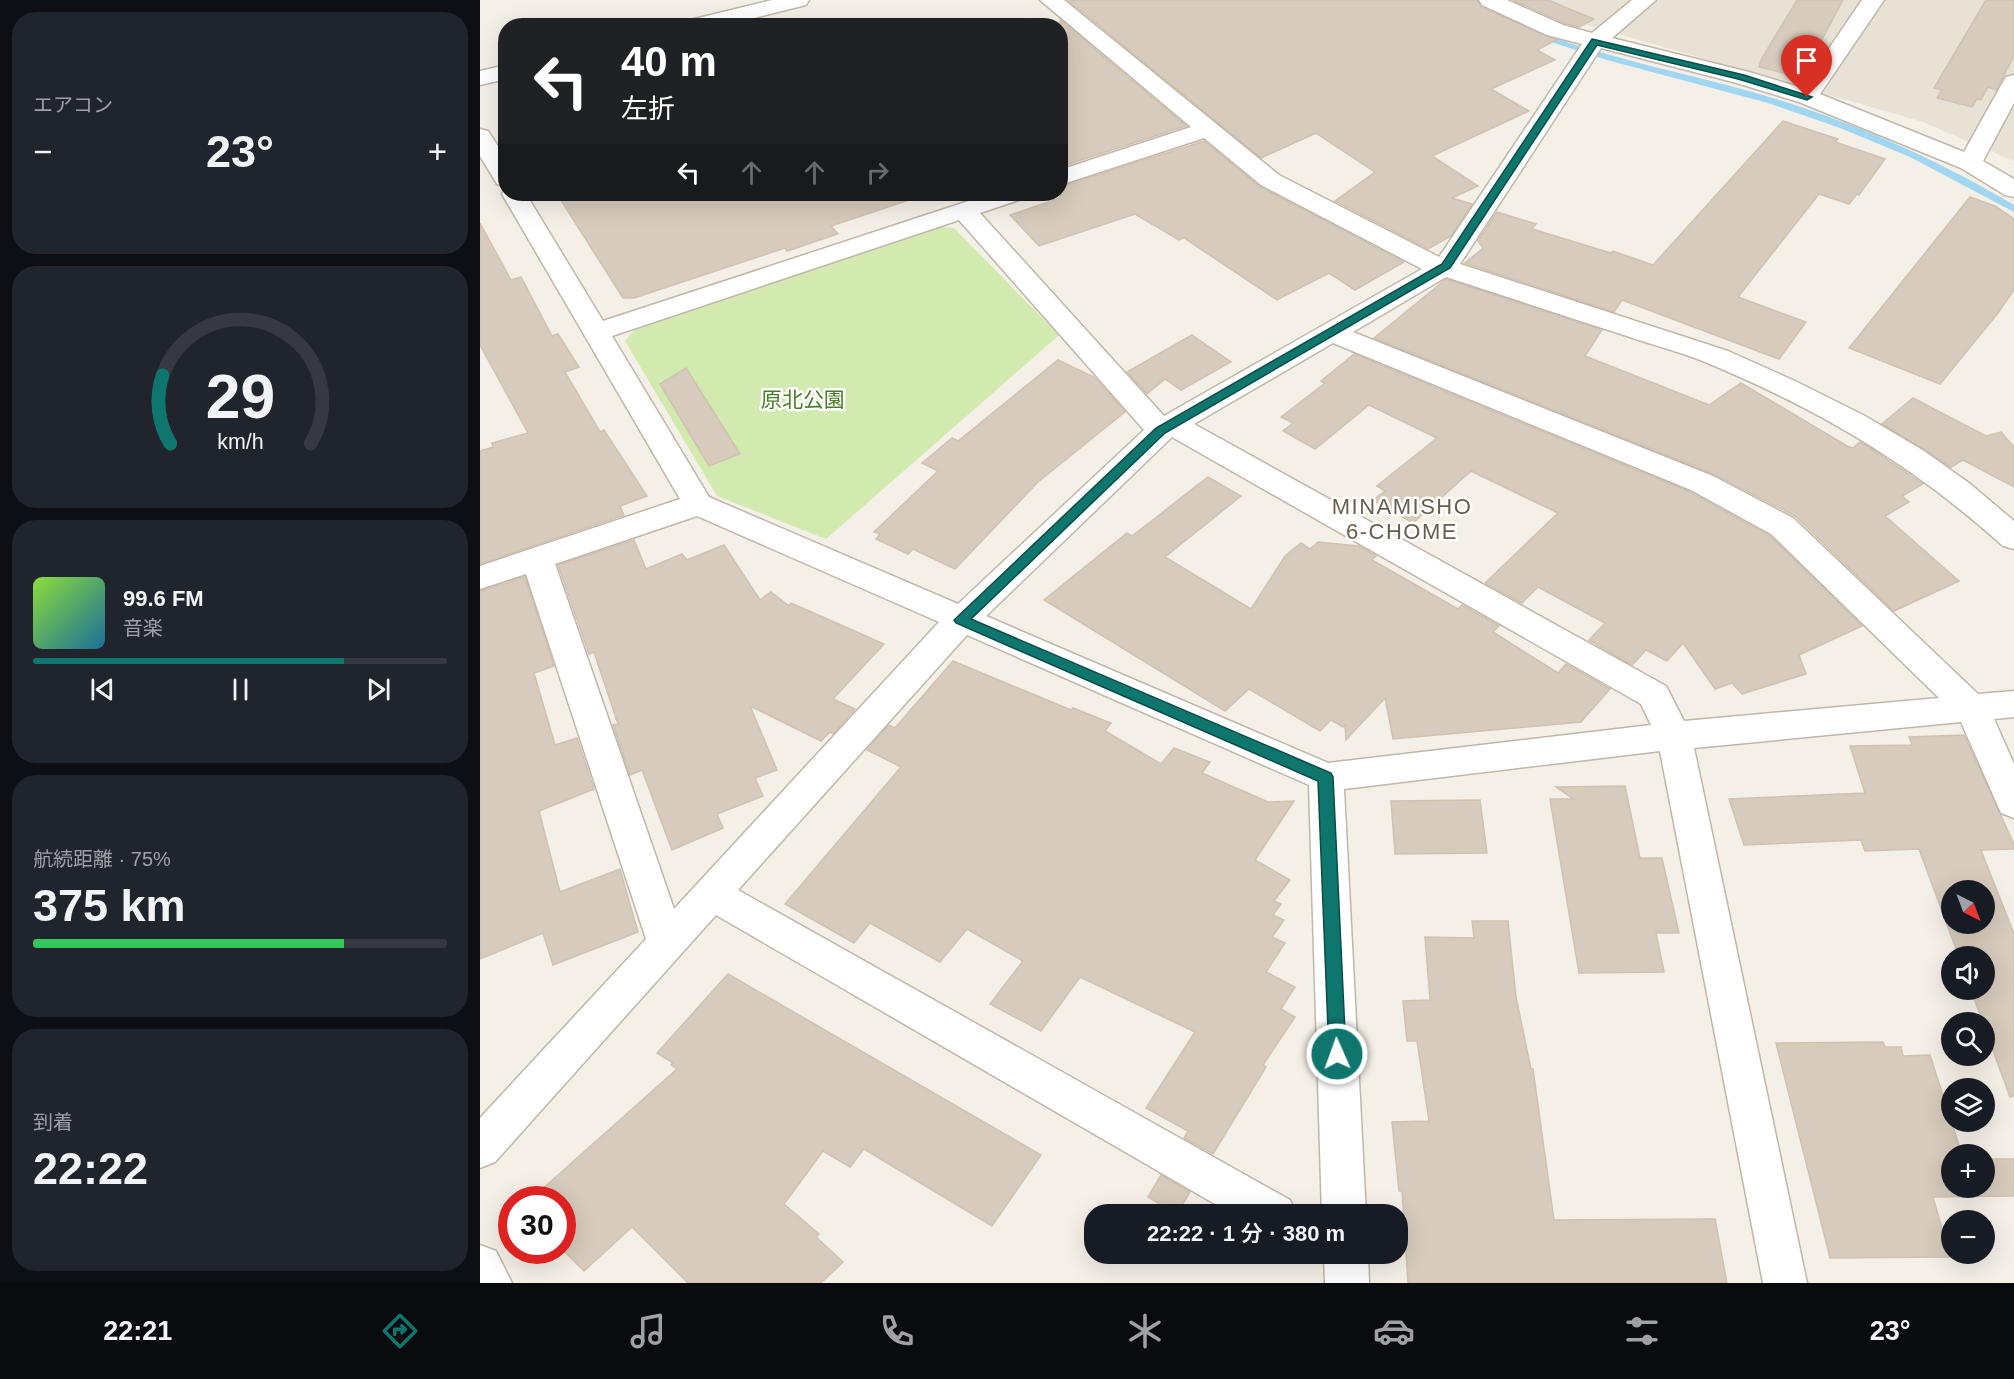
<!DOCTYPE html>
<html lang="ja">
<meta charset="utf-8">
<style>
body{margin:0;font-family:Arial,"Noto Sans JP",sans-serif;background:#20242c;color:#f1f3f6;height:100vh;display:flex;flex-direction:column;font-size:22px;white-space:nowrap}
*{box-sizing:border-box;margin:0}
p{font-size:20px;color:#9ea1a6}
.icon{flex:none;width:33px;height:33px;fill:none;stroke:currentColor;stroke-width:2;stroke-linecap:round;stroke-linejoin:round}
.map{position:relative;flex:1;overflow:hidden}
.drawer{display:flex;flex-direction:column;gap:12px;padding:12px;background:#0d0f14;width:480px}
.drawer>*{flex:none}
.hud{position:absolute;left:18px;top:18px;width:570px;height:183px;border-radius:24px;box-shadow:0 6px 24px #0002;background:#202124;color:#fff;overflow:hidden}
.needle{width:39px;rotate:138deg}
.fabs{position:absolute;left:1461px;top:880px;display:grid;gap:12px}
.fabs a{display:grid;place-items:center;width:54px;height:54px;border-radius:50%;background:#171b24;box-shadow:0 6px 24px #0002;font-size:30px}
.speed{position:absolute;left:18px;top:1186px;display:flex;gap:12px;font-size:30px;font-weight:700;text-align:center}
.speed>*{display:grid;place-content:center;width:78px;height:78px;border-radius:50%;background:#171b24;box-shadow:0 6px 24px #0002;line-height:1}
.speed .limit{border:9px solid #d22;background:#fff;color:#111}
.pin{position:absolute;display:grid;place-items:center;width:51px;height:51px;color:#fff;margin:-62px -26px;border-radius:50% 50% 50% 0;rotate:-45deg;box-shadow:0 0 6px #0007}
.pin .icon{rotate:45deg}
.me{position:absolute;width:66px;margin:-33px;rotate:358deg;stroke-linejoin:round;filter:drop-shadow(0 0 4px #0008)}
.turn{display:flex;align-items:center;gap:21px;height:126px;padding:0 24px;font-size:27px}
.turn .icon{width:78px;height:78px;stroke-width:2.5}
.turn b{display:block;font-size:42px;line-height:51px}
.lanes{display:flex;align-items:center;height:57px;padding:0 24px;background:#0003;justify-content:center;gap:30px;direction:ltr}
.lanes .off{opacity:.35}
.big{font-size:45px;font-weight:600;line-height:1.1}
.drawer .widget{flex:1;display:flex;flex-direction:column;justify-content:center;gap:9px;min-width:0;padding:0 21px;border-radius:24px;background:#20242c}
.drawer .dial{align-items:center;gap:0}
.dial svg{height:156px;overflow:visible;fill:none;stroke:#363941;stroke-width:7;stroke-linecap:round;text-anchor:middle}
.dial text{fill:#f1f3f6;stroke:none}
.song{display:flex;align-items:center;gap:18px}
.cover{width:72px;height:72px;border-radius:9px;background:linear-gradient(135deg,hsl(90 70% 55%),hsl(200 70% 35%))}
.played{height:6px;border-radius:3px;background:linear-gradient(90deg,#0f766e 75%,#363941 75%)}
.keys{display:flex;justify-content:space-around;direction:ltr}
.heat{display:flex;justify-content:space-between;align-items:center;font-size:33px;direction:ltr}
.charge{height:9px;border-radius:4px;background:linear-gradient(90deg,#34c759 75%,#363941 0)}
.trip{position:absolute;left:604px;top:1204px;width:324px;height:60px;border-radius:24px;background:#171b24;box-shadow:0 6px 24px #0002;font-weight:600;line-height:60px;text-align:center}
.tabs{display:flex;height:96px;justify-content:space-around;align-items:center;background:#090b0e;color:#9ea1a6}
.tabs .icon{width:42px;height:42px}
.tabs .selected{color:#0f766e}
.tabs b{font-size:27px;color:#f1f3f6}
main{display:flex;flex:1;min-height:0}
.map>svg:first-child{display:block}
.residential{fill:#e8e1d5}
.green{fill:#d2eaaf}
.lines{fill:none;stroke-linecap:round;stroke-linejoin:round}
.stream{fill:#a1d6f3;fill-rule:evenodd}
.building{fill:#d6cbbc;stroke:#d1c2af;stroke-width:1.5;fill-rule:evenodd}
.minor-casing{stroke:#c0b7a9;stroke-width:3}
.minor{fill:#fff;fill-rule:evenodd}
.route{fill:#0f766e;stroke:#0a4d48;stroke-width:1.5}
.labels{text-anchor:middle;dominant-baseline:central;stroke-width:5;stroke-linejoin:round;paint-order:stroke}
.park-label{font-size:21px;fill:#4b7c26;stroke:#fff}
.neighbourhood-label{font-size:22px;letter-spacing:1.5px;fill:#6b5d4d;stroke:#fff}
</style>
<main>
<section class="drawer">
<div class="widget"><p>エアコン</p>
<div class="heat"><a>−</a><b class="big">23°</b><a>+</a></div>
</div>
<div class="widget dial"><svg viewBox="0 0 100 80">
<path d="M14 69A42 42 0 1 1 86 69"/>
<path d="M14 69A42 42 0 0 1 10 34" stroke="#0f766e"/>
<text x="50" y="56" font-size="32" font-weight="700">29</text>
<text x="50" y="72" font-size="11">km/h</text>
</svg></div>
<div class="widget">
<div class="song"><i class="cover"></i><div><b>99.6 FM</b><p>音楽</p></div></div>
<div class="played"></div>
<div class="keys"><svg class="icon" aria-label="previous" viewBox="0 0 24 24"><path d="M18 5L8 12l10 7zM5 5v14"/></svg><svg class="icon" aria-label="pause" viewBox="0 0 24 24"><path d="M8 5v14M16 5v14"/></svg><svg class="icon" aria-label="next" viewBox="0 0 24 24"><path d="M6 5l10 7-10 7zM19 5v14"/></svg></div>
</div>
<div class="widget"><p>航続距離 · 75%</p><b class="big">375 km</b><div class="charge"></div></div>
<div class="widget"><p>到着</p><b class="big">22:22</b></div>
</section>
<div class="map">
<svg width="1534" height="1283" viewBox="0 0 1534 1283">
<rect width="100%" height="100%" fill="#f4f0e7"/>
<path class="residential" d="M1048 0H1534V161L1443 122 1090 20Z"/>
<path class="green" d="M457 227 474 228 579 335 346 539 237 496 145 341 155 329Z"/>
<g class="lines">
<path class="stream" d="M1055 33H1061C1137 61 1216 75 1293 98 1378 124 1458 160 1534 205V212L1430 157 1360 128 1288 103 1127 60 1055 37Z"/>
</g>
<g class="building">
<path d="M588 0H997L1001 7 1076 40 1057 50 1075 60 1011 89 1049 111 952 156 998 186 972 198 992 204 971 236 948 249 855 201 895 172 836 133 781 158Z"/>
<path d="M1033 0H1068L1114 19 1099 27 1084 23Z"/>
<path d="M1317 0H1363L1332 58 1329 57 1317 76 1279 67 1282 58Z"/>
<path d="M1506 0H1534V56L1516 90 1508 87 1501 100 1497 99 1492 107 1457 98 1462 90 1454 88Z"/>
<path d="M580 20 706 126 580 167Z"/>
<path d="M1303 121 1358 139 1355 142 1405 159 1379 195 1377 194 1369 204 1339 194 1258 297 1326 322 1299 359 1142 300 1134 312 985 263 1003 248 998 241 1017 212 1056 224 1052 229 1131 253 1133 251 1173 265Z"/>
<path d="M724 141 780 187 924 262 875 290 849 273 797 300 704 238 699 240 655 214 559 246 530 215 580 198V187Z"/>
<path d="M77 194H428L429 200 351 226 358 234 307 251 305 248 154 298H143Z"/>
<path d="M1490 197 1515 206 1534 219V290L1518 313 1460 384 1369 348Z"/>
<path d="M0 223 31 280 41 277 72 336 78 334 99 367 85 372 120 432 124 430 167 496 140 506 144 515 0 564V451L13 447 12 443 48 433 0 345Z"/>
<path d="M966 279 1122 330 1105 356 1229 405 1261 383 1367 446 1373 448 1380 442 1384 444 1443 484 1422 496 1429 502 1405 516 1479 581 1414 611 1315 516 1234 474 894 338Z"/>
<path d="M712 335 751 362 701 390 685 379 667 394 647 372Z"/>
<path d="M874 354 1210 492 1290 536 1382 626 1319 655 1326 674 1262 694 1252 683 1235 689 1203 643 1187 661 1166 650 1152 665 1109 640 1125 623 1058 587 1042 603 1005 583 1078 513 991 471 933 523 893 500 905 491 897 486 957 438 889 405 835 449 803 431 813 423 801 417 845 383 841 381Z"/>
<path d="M578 360 614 377 645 412 558 482 475 569 433 549 428 554 396 539 400 534 394 532 458 471 442 463 472 438 478 441Z"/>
<path d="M206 368 260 454 229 466 180 384Z"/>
<path d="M1433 398 1506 436 1521 432 1534 447V487L1483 460 1471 467 1402 424Z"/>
<path d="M728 477 761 496 685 557 771 609 805 556 821 543 830 549 838 542 879 546 896 556 892 560 978 609 982 605 1019 626 1013 632 1078 673 1086 664 1130 689 1101 722 913 739 905 698 866 740 865 725 863 727 851 720 840 731 769 689 745 711 564 600 647 533 652 536Z"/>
<path d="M154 540 166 569 202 554 207 560 244 545 280 600 291 592 309 606 311 603 404 644 353 699 375 709 353 734 350 732 341 741 270 706 297 770 275 778 283 796 237 814 243 828 192 850 162 770 150 775 133 725 138 724 114 652 109 654 78 565Z"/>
<path d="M45 577 74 666 54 673 75 745 97 738 114 789 59 811 80 892 140 869 158 932 73 965 63 933 0 959V591Z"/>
<path d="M473 661 591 710 593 708 631 723 625 731 681 764 694 748 730 762 722 773 788 802 814 801 775 860 810 880 794 901 801 904 793 915 804 920 792 937 805 943 786 972 815 987 801 1009 815 1017 783 1065 786 1067 733 1154 704 1138 708 1131 666 1108 715 1032 600 977 561 1031 510 1004 543 961 487 929 460 962 390 923 374 943 305 904 421 767 387 750 409 725 415 728Z"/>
<path d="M1484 735 1534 844V849L1501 850 1534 934V1096L1530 1097 1491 990H1504V957H1479L1439 849 1385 851 1381 840 1264 845 1249 799 1385 793 1370 746 1432 745 1429 737ZM1472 891H1504V924H1472Z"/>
<path d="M1145 786 1160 858H1182L1199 933H1176L1184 972 1099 973 1070 799H1093L1076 787Z"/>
<path d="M1000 800 1007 853 915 854 911 801Z"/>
<path d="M992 921H1028L1036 997 1051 1069H1053L1074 1220 1235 1219 1247 1283H928L922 1191H919L912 1122 949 1121 937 1041H927L923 1001 950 1000 945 937 994 938Z"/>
<path d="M248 974 561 1155 512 1226 384 1149 370 1167 343 1151 304 1204 339 1234 336 1237 363 1262 341 1283H208L152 1227 104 1271 82 1249V1200H50L197 1069 191 1065 193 1063 177 1053Z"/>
<path d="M1403 1042 1405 1047H1421L1423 1056 1450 1055 1482 1155H1472V1188H1504V1159H1534V1196L1453 1197 1470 1257 1350 1258 1296 1043Z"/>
<path d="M681 1175 710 1192 697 1214 668 1197Z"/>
</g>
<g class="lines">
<defs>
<g id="minor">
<path d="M292 0H329L326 5 242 26H203L206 21Z"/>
<path d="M560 0H584L799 175 959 257 1102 44 1067 35 1002 5 999 0H1027L1083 25 1112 33 1152 0H1176L1132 38 1269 72 1322 88 1382 0H1404L1340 94 1484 152 1523 82 1526 77 1534 75V103L1503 161 1534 179V197L1525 195 1481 168 1319 102 1253 82 1121 48 980 264 1248 351 1317 382 1385 416 1444 451 1489 483 1534 521V549L1523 546C1433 465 1342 411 1230 364 1202 352 1172 345 1144 335 1085 316 1025 296 966 277L873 332 1233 476 1313 518 1498 694 1534 691V717L1514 719 1534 764V818L1521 813 1481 722 1214 748 1327 1283H1283L1180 751 864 789 886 1215H842L829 785 487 635 258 890 810 1200 817 1215H754L236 915 15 1162 0 1168V1118L166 939 46 574 0 589V566L200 499 22 194 25 189 26 194H46L123 321 510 194H545L542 199 500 213 684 416 942 269 781 185 724 138 580 185V170L711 127ZM479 220 664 430 478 604 229 497 132 336ZM853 343 1211 490 1291 534 1459 698 1204 721 1186 686 714 424ZM692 437 1161 704 1171 725 848 763 506 616ZM217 516 459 622 194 909 75 564Z"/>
<path d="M26 65V79L0 85V71Z"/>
<path d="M0 129 8 131 26 158V186L17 184 0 156Z"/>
<path d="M0 1245 16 1251 32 1283H0Z"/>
<path d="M844 1254H888L889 1283H845Z"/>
</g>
</defs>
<use href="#minor" class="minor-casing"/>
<use href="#minor" class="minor"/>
</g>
<path class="route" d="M1112 39 1264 75 1332 97 1327 100 1258 79 1117 45 970 268 685 433 491 619 851 773 853 777 866 1054 863 1059 857 1061 851 1059 849 1054 838 781 476 623 474 620 676 428 962 264Z"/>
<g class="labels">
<g class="park-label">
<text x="323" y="399">原北公園</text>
</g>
<g class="neighbourhood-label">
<text x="922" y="506">MINAMISHO<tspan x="922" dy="25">6-CHOME</tspan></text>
</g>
</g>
</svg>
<div class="fabs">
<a><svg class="needle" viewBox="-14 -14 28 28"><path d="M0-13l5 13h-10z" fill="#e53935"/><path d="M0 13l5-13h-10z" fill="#9ea1a6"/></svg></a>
<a><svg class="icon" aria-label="sound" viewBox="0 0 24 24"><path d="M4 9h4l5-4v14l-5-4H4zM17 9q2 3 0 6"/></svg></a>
<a><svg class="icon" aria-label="search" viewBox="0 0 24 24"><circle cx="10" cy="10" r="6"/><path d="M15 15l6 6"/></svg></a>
<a><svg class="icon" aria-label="layers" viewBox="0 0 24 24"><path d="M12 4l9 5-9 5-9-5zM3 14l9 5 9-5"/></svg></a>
<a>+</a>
<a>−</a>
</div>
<div class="speed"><div class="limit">30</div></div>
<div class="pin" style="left:1327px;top:97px;background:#d93025"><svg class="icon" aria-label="arrive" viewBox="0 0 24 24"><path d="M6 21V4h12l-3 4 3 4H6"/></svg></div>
<svg class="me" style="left:857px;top:1054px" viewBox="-20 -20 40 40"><circle r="17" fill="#0f766e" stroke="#fff" stroke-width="3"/><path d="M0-11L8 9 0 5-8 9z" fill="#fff"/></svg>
<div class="trip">22:22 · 1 分 · 380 m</div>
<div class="hud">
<div class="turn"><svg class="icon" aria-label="left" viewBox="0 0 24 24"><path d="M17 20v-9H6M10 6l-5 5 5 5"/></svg><div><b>40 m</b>左折</div></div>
<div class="lanes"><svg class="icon" aria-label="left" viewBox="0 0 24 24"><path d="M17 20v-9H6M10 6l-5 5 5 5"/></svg><svg class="icon off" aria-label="ahead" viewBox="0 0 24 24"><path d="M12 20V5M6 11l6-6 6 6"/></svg><svg class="icon off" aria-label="ahead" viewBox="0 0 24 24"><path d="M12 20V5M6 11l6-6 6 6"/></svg><svg class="icon off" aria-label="right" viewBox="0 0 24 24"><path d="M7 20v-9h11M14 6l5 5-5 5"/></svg></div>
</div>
</div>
</main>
<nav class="tabs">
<b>22:21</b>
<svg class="icon selected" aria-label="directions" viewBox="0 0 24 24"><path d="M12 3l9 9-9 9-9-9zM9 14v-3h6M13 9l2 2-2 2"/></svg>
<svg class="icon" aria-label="music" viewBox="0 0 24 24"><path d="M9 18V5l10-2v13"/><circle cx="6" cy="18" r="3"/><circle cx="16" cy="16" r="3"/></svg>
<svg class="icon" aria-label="phone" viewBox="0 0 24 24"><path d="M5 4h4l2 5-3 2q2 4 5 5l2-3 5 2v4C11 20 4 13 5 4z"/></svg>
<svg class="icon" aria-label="climate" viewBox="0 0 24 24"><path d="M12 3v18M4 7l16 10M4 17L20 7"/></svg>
<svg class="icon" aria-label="car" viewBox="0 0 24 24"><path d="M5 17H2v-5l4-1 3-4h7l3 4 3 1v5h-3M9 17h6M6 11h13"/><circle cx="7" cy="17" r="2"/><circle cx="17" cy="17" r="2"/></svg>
<svg class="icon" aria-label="filters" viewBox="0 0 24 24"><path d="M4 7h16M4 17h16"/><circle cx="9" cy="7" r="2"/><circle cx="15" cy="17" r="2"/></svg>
<b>23°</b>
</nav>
